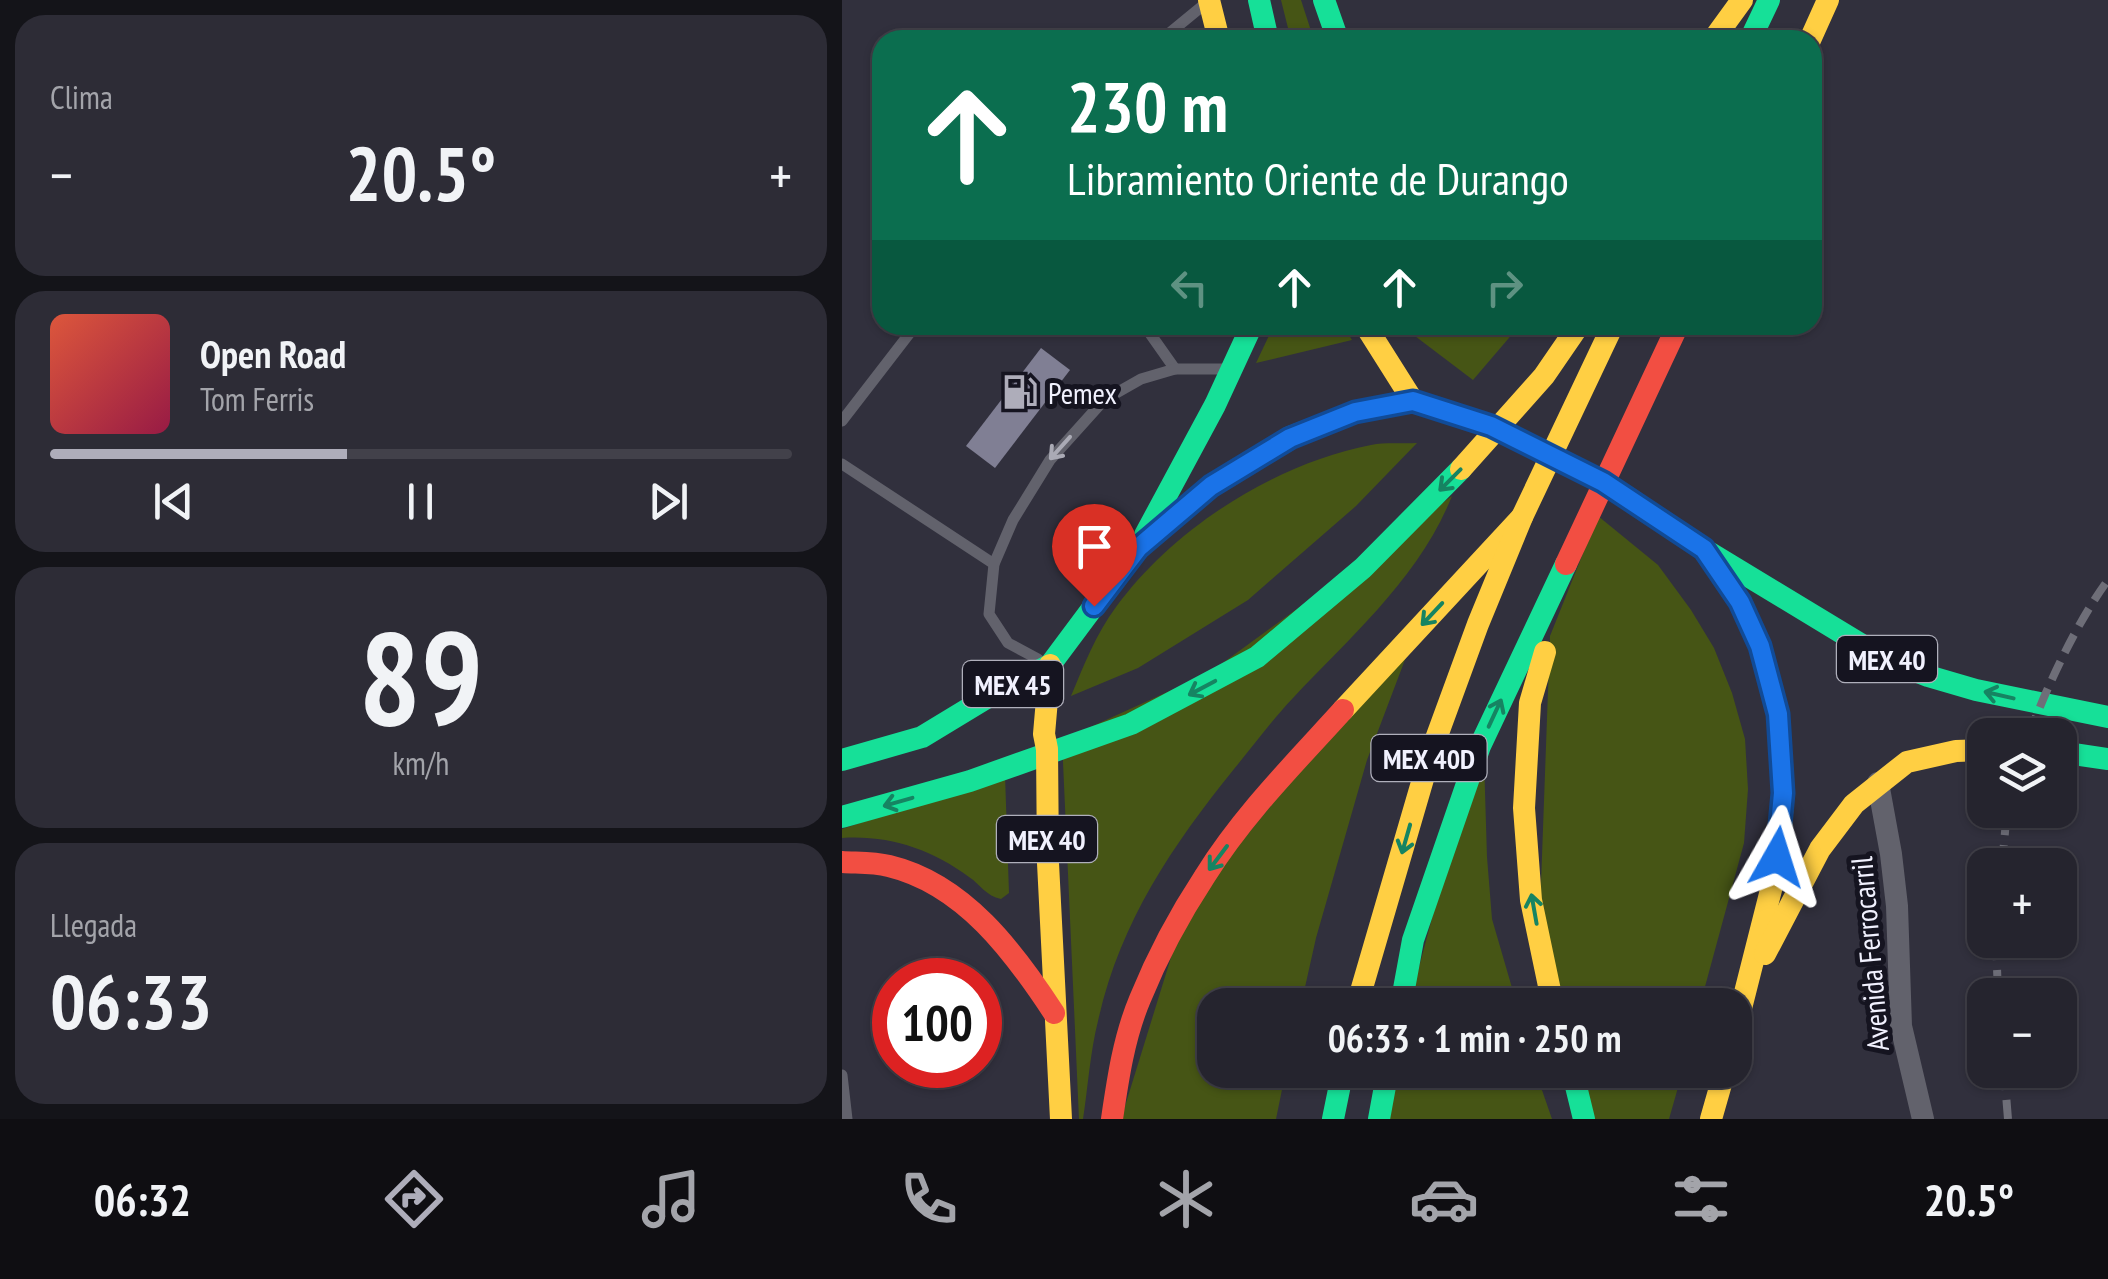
<!DOCTYPE html>
<html lang="es">
<meta charset="utf-8">
<style>
body{margin:0;font-family:"PT Sans Narrow",sans-serif;background:#2d2c36;color:#f1f3f6;height:100vh;display:flex;flex-direction:column;font-size:38px;white-space:nowrap}
*{box-sizing:border-box;margin:0}
p{font-size:32px;color:#a3a4aa}
.icon{flex:none;width:55px;height:55px;fill:none;stroke:currentColor;stroke-width:2;stroke-linecap:round;stroke-linejoin:round}
.map{position:relative;flex:1;overflow:hidden}
.sheet{display:flex;flex-direction:column;gap:15px;padding:15px;background:#141419;width:842px}
.sheet>*{flex:none}
.banner{position:absolute;left:30px;top:30px;width:950px;height:305px;border-radius:30px;box-shadow:0 2px 8px #0004,0 0 0 2px #42414a;background:#0b6e4f;color:#fff;overflow:hidden}
.fabs{position:absolute;left:1125px;top:718px;display:grid;gap:20px}
.fabs a{display:grid;place-items:center;width:110px;height:110px;border-radius:20px;background:#25242e;box-shadow:0 2px 8px #0004,0 0 0 2px #42414a;font-size:50px}
.speed{position:absolute;left:30px;top:958px;display:flex;gap:20px;font-size:50px;font-weight:700;text-align:center}
.speed>*{display:grid;place-content:center;width:130px;height:130px;border-radius:50%;background:#25242e;box-shadow:0 2px 8px #0004,0 0 0 2px #42414a;line-height:1}
.speed .limit{border:15px solid #d22;background:#fff;color:#111}
.pin{position:absolute;display:grid;place-items:center;width:85px;height:85px;color:#fff;margin:-102px -42px;border-radius:50% 50% 50% 0;rotate:-45deg;box-shadow:0 0 10px #0007}
.pin .icon{rotate:45deg}
.me{position:absolute;width:110px;margin:-55px;rotate:6deg;stroke-linejoin:round;filter:drop-shadow(0 0 8px #0008)}
.turn{display:flex;align-items:center;gap:35px;height:210px;padding:0 30px;font-size:45px}
.turn .icon{width:130px;height:130px;stroke-width:2.5}
.turn b{display:block;font-size:70px;line-height:85px}
.lanes{display:flex;align-items:center;height:95px;padding:0 30px;background:#0003;justify-content:center;gap:50px;direction:ltr}
.lanes .off{opacity:.35}
.big{font-size:75px;font-weight:700;line-height:1.1}
.sheet .widget{flex:1;display:flex;flex-direction:column;justify-content:center;gap:15px;min-width:0;padding:0 35px;border-radius:30px;background:#2d2c36}
.sheet .dial{align-items:center;gap:0}
.dial b{font-size:130px;line-height:1}
.song{display:flex;align-items:center;gap:30px}
.cover{width:120px;height:120px;border-radius:15px;background:linear-gradient(135deg,hsl(10 70% 55%),hsl(340 70% 35%))}
.played{height:10px;border-radius:5px;background:linear-gradient(90deg,#aeadba 40%,#42414a 40%)}
.keys{display:flex;justify-content:space-around;direction:ltr}
.heat{display:flex;justify-content:space-between;align-items:center;font-size:55px;direction:ltr}
.trip{position:absolute;left:355px;top:988px;width:555px;height:100px;border-radius:30px;background:#25242e;box-shadow:0 2px 8px #0004,0 0 0 2px #42414a;font-weight:700;line-height:100px;text-align:center}
.tabs{display:flex;height:160px;justify-content:space-around;align-items:center;background:#0f0e12;color:#a3a4aa}
.tabs .icon{width:70px;height:70px}
.tabs .current{color:#aeadba}
.tabs b{font-size:45px;color:#f1f3f6}
main{display:flex;flex:1;min-height:0}
.map>svg:first-child{display:block}
.green{fill:#465515}
.building{fill:#807f94}
.lines{fill:none;stroke-linecap:round;stroke-linejoin:round}
.lane{stroke:#62626c;stroke-width:11}
.street{stroke:#62626c;stroke-width:22}
.fast{stroke:#16e098;stroke-width:22}
.slow{stroke:#ffcf43;stroke-width:22}
.jam{stroke:#f24e42;stroke-width:22}
.rail{stroke:#6e6e78;stroke-width:8;stroke-dasharray:20 10;stroke-linecap:butt}
.oneway{stroke:#aaaab5}
.oneway2{stroke:#168462}
.route-casing{stroke:#114b97;stroke-width:25}
.route{stroke:#1a73e8;stroke-width:18}
.labels{text-anchor:middle;dominant-baseline:central;stroke-width:10;stroke-linejoin:round;paint-order:stroke}
.shield{fill:#151420;stroke:#afafbb;stroke-width:2.5}
.shield-label{font-size:28px;font-weight:bold;fill:#f1f1fe}
.poi-label{font-size:30px;fill:#f1f1fe;stroke:#151420;text-anchor:start}
.street-label{font-size:30px;fill:#f1f1fe;stroke:#151420}
</style>
<main>
<section class="sheet">
<div class="widget"><p>Clima</p>
<div class="heat"><a>−</a><b class="big">20.5°</b><a>+</a></div>
</div>
<div class="widget">
<div class="song"><i class="cover"></i><div><b>Open Road</b><p>Tom Ferris</p></div></div>
<div class="played"></div>
<div class="keys"><svg class="icon" aria-label="previous" viewBox="0 0 24 24"><path d="M18 5L8 12l10 7zM5 5v14"/></svg><svg class="icon" aria-label="pause" viewBox="0 0 24 24"><path d="M8 5v14M16 5v14"/></svg><svg class="icon" aria-label="next" viewBox="0 0 24 24"><path d="M6 5l10 7-10 7zM19 5v14"/></svg></div>
</div>
<div class="widget dial"><b>89</b><p>km/h</p></div>
<div class="widget"><p>Llegada</p><b class="big">06:33</b></div>
</section>
<div class="map">
<svg width="1266" height="1119" viewBox="0 0 1266 1119">
<rect width="100%" height="100%" fill="#31303d"/>
<g class="green">
<path d="M439 0H459L472 40H449Z"/>
<path d="M432 325H501L510 340 414 363Z"/>
<path d="M562 325H678L631 380 569 333Z"/>
<path d="M575 443 514 506 406 600 296 668 229 696C242 665 254 634 274 607 332 528 432 464 529 445 543 442 560 444 575 443Z"/>
<path d="M610 496C577 578 510 635 451 698 430 720 412 745 392 769 330 846 278 922 256 1021 248 1053 246 1087 241 1119H237L220 740 367 673Z"/>
<path d="M756 516 816 565 849 610 872 648 890 693 903 739 906 789 902 843 858 1005H722L698 911 708 636Z"/>
<path d="M575 628 525 760 474 938 459 1005H372V1070H444L434 1119H279L344 909Z"/>
<path d="M641 726 645 857 650 919 675 1005H567Z"/>
<path d="M163 775 167 893 159 899C144 896 139 885 127 877 89 849 47 835 0 838V829Z"/>
<path d="M554 1070H693L710 1119H547Z"/>
<path d="M739 1070H841L827 1119H751Z"/>
</g>
<path class="building" d="M199 348 228 370 153 468 124 446Z"/>
<g class="lines">
<g class="lane">
<path d="M319 40 364 3"/>
<path d="M302 325 333 369"/>
<path d="M0 421 74 325"/>
<path d="M0 464 152 564"/>
<path d="M196 659 166 643 147 614 152 564 171 520 208 460 262 400 299 379 333 369H388"/>
<path d="M0 1075 5 1119"/>
</g>
<path class="street" d="M1036 783 1049 854 1055 906 1059 1026 1081 1119"/>
<g class="fast">
<path d="M417 0 426 40"/>
<path d="M482 0 496 40"/>
<path d="M908 40 927 0"/>
<path d="M303 535 373 405 410 325"/>
<path d="M868 553 1043 659 1086 676 1134 690 1266 717"/>
<path d="M1218 752 1266 759"/>
<path d="M0 760 80 737 141 700 208 665 296 547 369 486 448 437 513 412 571 401 649 426 677 440"/>
<path d="M0 817 128 781 289 724 415 657 521 568 619 469"/>
<path d="M559 1005 571 940 638 746 724 564"/>
<path d="M730 1070 742 1119"/>
<path d="M491 1119 501 1070"/>
<path d="M537 1119 546 1070"/>
</g>
<g class="slow">
<path d="M367 0 377 40"/>
<path d="M871 40 900 0"/>
<path d="M968 40 986 0"/>
<path d="M523 325 571 401"/>
<path d="M677 440 761 482 861 549 898 602 918 646 936 714 941 793 939 836 932 878 892 1036"/>
<path d="M619 469 702 376 737 325"/>
<path d="M703 652 688 703 682 808 689 900 711 1005"/>
<path d="M208 665 202 734 205 749 206 863 219 1119"/>
<path d="M501 710 680 517"/>
<path d="M923 954 978 849 1012 804 1065 762 1114 751 1142 750"/>
<path d="M515 1005 588 755 636 624 680 517 771 325"/>
<path d="M869 1119 883 1070"/>
</g>
<g class="jam">
<path d="M724 564 836 325"/>
<path d="M0 862C16 863 31 862 47 866 122 884 172 952 212 1013"/>
<path d="M270 1119C276 1078 282 1037 298 999 315 957 338 914 363 876 401 815 453 763 501 710"/>
</g>
<g class="rail">
<path d="M1187 735C1205 686 1235 622 1266 580"/>
<path d="M1160 865 1165 810"/>
<path d="M1154 940 1156 995"/>
<path d="M1162 1070 1166 1119"/>
</g>
</g>
<defs><path id="oneway-shaft" d="M-6 0H5M1.5-3L5.5 0L1.5 3" fill="none" stroke-width="1.6" stroke-linecap="round" stroke-linejoin="round" transform="scale(2.5)"/></defs>
<use class="oneway" href="#oneway-shaft" transform="translate(218 448) rotate(132)"/>
<g class="oneway2">
<use href="#oneway-shaft" transform="translate(608 480) rotate(135)"/>
<use href="#oneway-shaft" transform="translate(590 614) rotate(133)"/>
<use href="#oneway-shaft" transform="translate(360 688) rotate(152)"/>
<use href="#oneway-shaft" transform="translate(1157 695) rotate(-167)"/>
<use href="#oneway-shaft" transform="translate(653 713) rotate(-65)"/>
<use href="#oneway-shaft" transform="translate(56 802) rotate(164)"/>
<use href="#oneway-shaft" transform="translate(564 839) rotate(106)"/>
<use href="#oneway-shaft" transform="translate(376 858) rotate(127)"/>
<use href="#oneway-shaft" transform="translate(692 909) rotate(-100)"/>
</g>
<g class="lines">
<defs>
<path id="route" d="M252 606 296 548 369 486 448 438 513 412 571 401 649 426 761 482 862 549 898 602 918 646 936 714 941 793 935 857"/>
</defs>
<use href="#route" class="route-casing"/>
<use href="#route" class="route"/>
</g>
<defs>
<symbol id="fuel-bare" viewBox="-9 -9 18 18"><path d="M-5.5-6h7V0h2V4h1.3V-2.5L3-4.5l.8-.8L6-3V5H2.5V1h-1V6h-7ZM-4.2-4.7v3.2H.2V-4.7Z" fill="#aeadba" stroke="#151420" stroke-width="2.5" paint-order="stroke"/></symbol>
</defs>
<g fill-rule="evenodd">
<use href="#fuel-bare" x="153" y="367" width="50" height="50"/>
</g>
<g class="labels">
<g class="shield">
<rect x="995" y="636" width="100" height="46" rx="8"/>
<rect x="121" y="661" width="100" height="46" rx="8"/>
<rect x="529.5" y="735" width="115" height="46" rx="8"/>
<rect x="155" y="816" width="100" height="46" rx="8"/>
</g>
<g class="shield-label">
<text x="1045" y="659">MEX 40</text>
<text x="171" y="684">MEX 45</text>
<text x="587" y="758">MEX 40D</text>
<text x="205" y="839">MEX 40</text>
</g>
<g class="poi-label">
<text x="206" y="392">Pemex</text>
</g>
<g class="street-label">
<text transform="translate(1027 954) rotate(-95)">Avenida Ferrocarril</text>
</g>
</g>
</svg>
<div class="fabs">
<a><svg class="icon" aria-label="layers" viewBox="0 0 24 24"><path d="M12 4l9 5-9 5-9-5zM3 14l9 5 9-5"/></svg></a>
<a>+</a>
<a>−</a>
</div>
<div class="speed"><div class="limit">100</div></div>
<div class="pin" style="left:252px;top:606px;background:#d93025"><svg class="icon" aria-label="arrive" viewBox="0 0 24 24"><path d="M6 21V4h12l-3 4 3 4H6"/></svg></div>
<svg class="me" style="left:935px;top:857px" viewBox="-20 -20 40 40"><path d="M0-17L14 15 0 8-14 15z" fill="#1a73e8" stroke="#fff" stroke-width="4"/></svg>
<div class="trip">06:33 · 1 min · 250 m</div>
<div class="banner">
<div class="turn"><svg class="icon" aria-label="ahead" viewBox="0 0 24 24"><path d="M12 20V5M6 11l6-6 6 6"/></svg><div><b>230 m</b>Libramiento Oriente de Durango</div></div>
<div class="lanes"><svg class="icon off" aria-label="left" viewBox="0 0 24 24"><path d="M17 20v-9H6M10 6l-5 5 5 5"/></svg><svg class="icon" aria-label="ahead" viewBox="0 0 24 24"><path d="M12 20V5M6 11l6-6 6 6"/></svg><svg class="icon" aria-label="ahead" viewBox="0 0 24 24"><path d="M12 20V5M6 11l6-6 6 6"/></svg><svg class="icon off" aria-label="right" viewBox="0 0 24 24"><path d="M7 20v-9h11M14 6l5 5-5 5"/></svg></div>
</div>
</div>
</main>
<nav class="tabs">
<b>06:32</b>
<svg class="icon current" aria-label="directions" viewBox="0 0 24 24"><path d="M12 3l9 9-9 9-9-9zM9 14v-3h6M13 9l2 2-2 2"/></svg>
<svg class="icon" aria-label="music" viewBox="0 0 24 24"><path d="M9 18V5l10-2v13"/><circle cx="6" cy="18" r="3"/><circle cx="16" cy="16" r="3"/></svg>
<svg class="icon" aria-label="phone" viewBox="0 0 24 24"><path d="M5 4h4l2 5-3 2q2 4 5 5l2-3 5 2v4C11 20 4 13 5 4z"/></svg>
<svg class="icon" aria-label="climate" viewBox="0 0 24 24"><path d="M12 3v18M4 7l16 10M4 17L20 7"/></svg>
<svg class="icon" aria-label="car" viewBox="0 0 24 24"><path d="M5 17H2v-5l4-1 3-4h7l3 4 3 1v5h-3M9 17h6M6 11h13"/><circle cx="7" cy="17" r="2"/><circle cx="17" cy="17" r="2"/></svg>
<svg class="icon" aria-label="filters" viewBox="0 0 24 24"><path d="M4 7h16M4 17h16"/><circle cx="9" cy="7" r="2"/><circle cx="15" cy="17" r="2"/></svg>
<b>20.5°</b>
</nav>
